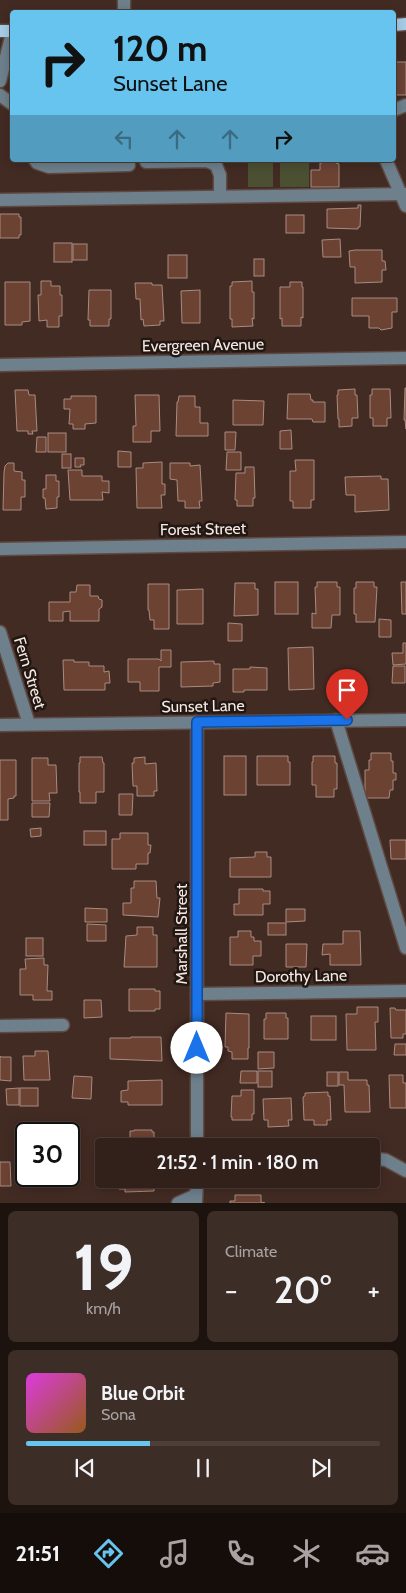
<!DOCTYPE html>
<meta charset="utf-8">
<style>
body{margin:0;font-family:Cabin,sans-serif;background:#3d2d27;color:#f1f3f6;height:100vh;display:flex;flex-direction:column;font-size:19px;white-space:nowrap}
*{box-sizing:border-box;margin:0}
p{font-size:16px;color:#a8a3a2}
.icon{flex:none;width:28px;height:28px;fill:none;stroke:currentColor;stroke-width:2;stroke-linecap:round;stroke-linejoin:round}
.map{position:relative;height:1203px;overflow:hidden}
.sheet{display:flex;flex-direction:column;gap:8px;padding:8px;background:#1c120e;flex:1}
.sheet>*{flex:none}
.hud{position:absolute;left:10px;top:10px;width:386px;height:152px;border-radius:5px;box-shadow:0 2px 12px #0003,0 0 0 1px #4d3e39;background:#67c4ef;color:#111;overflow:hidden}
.speed{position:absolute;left:15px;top:1122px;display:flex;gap:10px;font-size:25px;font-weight:700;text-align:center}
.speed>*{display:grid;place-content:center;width:65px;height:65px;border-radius:50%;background:#32201a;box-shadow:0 2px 12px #0003,0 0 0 1px #4d3e39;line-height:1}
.speed .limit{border:2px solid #111;border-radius:8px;background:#fff;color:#111}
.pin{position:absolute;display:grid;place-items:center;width:42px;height:42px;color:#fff;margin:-51px -21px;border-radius:50% 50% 50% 0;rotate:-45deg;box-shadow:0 0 5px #0007}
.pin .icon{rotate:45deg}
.me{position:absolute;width:55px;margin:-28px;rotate:0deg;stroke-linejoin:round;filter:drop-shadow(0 0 4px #0008)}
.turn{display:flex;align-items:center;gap:18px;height:105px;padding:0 20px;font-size:22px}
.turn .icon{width:65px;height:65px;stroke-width:2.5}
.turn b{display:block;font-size:35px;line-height:42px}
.lanes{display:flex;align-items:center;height:48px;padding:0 20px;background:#0003;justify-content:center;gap:25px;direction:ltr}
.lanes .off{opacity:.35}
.big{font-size:38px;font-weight:600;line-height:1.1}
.sheet .card{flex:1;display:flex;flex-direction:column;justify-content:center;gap:8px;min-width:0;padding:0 18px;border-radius:8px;background:#3d2d27}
.sheet .dial{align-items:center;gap:0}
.dial b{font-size:65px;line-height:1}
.song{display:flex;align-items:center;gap:15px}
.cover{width:60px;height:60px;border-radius:8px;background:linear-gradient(135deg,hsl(300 70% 55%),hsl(30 70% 35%))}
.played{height:5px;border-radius:2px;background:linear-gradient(90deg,#67c4ef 35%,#4d3e39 35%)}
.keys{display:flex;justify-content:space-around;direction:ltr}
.heat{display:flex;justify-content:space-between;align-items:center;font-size:28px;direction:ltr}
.sheet .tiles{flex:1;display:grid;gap:8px;grid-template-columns:1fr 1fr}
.card:last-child{grid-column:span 2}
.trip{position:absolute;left:95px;top:1138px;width:285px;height:50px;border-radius:5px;background:#32201a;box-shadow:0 2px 12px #0003,0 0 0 1px #4d3e39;font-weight:600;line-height:50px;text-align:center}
.tabs{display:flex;height:80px;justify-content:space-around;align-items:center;background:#140d0a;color:#a8a3a2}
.tabs .icon{width:35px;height:35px}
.tabs .selected{color:#67c4ef}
.tabs b{font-size:22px;color:#f1f3f6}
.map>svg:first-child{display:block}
.green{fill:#4c5032}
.building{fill:#6c4233;stroke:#a88b81}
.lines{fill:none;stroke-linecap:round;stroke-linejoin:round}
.minor-casing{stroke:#5f4942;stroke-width:15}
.major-casing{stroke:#5f4942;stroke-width:15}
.minor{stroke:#6d808c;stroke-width:12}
.major{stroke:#a7cde7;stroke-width:12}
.route-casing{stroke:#114b97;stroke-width:12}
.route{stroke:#1a73e8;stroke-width:9}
.labels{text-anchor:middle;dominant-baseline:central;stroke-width:5;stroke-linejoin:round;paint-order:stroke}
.street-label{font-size:16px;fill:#f7e8e2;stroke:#211713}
</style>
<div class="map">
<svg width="406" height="1203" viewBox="0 0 406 1203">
<rect width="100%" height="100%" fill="#422b23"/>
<g class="green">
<rect x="248" y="160" width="25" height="27"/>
<rect x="280" y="160" width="29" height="27"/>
</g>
<g class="building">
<rect x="394" y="62" width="12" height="33"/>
<path d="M322 160H336V163L339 164V187H311V170H320V163H322Z"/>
<path d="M358 205H361L360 227H358V229L327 228V209L358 208Z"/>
<path d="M0 214H19V217H21V235H19V238H0Z"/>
<rect x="286" y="215" width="18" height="18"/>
<path d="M340 239 341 257H323L322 240Z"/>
<rect x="54" y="243" width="18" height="19"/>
<rect x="73" y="244" width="14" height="16"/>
<path d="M355 250H382V261H385L386 270H382V282L355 283V267H350L349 251Z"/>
<rect x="168" y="255" width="19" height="23"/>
<rect x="254" y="259" width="10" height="17"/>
<path d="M41 281H51V286H60V295H62V316H59V327H47V320L39 321 38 295H41Z"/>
<path d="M252 281V292H254V319L252 318 253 326 232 327V319H230V286H232V282Z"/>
<path d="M5 282H30V321L22 322V325H5Z"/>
<path d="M290 282H302V287H303V318L301 317V326H282V318L280 319V287H290Z"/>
<path d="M135 283H152V285H162L164 321H160V325L144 326 143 319 141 320 140 299H136Z"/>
<path d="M89 290H111V319H109V326H90V320H88Z"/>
<path d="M200 290V323H182L181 291Z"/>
<path d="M352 298H397V312H392V328L381 330 379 328H369V316H352Z"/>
<path d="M405 388H406V429L405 420H404Z"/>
<path d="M355 389V395H357L358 418H352V426L339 427V419H338L337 395H338V390Z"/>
<path d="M372 389H390L391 418H387V426H373V418H370V395H372Z"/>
<path d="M15 390H28L29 395H35L37 431H32L33 434H28V431H17Z"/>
<path d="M288 394H310L311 400H313V402H325V422H313L312 419H287Z"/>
<path d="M135 395H159L160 431H151V442H133V426H136Z"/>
<path d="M71 396H96V423L85 424V429H73V424H69L70 409H64V399H71Z"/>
<path d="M179 396H195V407H200V423H208V436H176L177 402H178Z"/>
<path d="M233 400 264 401 263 425H233Z"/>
<path d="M291 430 292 449H280V431Z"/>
<path d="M225 432H236L235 450H225Z"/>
<rect x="48" y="433" width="18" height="19"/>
<path d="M37 437H46V452H36Z"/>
<path d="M118 451 131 452V467H118Z"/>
<path d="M227 452H241V470H226Z"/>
<rect x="62" y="454" width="9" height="14"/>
<path d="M75 458H84V465H80L81 467H75Z"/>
<path d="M295 460H314V500H311V508H293V501H290V471H296Z"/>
<path d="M162 462V484H165V495H161L162 508H137L136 468H143V463Z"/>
<path d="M8 463H14V471L22 472V480H25V497H21V510H3L4 472 5 466Z"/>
<path d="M170 463H190V466L200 465 202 501H199L200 508H185V501H178L177 480 170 479Z"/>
<path d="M245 467H254L255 498H253V506H237V500H235L236 473H245Z"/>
<path d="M68 470H82V476H102V481H109V493L102 492 103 500H70Z"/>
<path d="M46 475H56V481H59V497H57V508L46 509 45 498H43V489H46Z"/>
<path d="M381 476V479H388L389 510 355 512V495H346L345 477Z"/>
<rect x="275" y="582" width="23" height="32"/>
<path d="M317 582H337V587H340V615H332L331 628H312V613L316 614 315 587H317Z"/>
<path d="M356 582H374V587H377L375 622H356V614H354V588H356Z"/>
<path d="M401 582H406V614H402Z"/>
<path d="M235 583H255V589H258V615L234 616Z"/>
<path d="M148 584H169V629H154V620H150L149 610H148Z"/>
<path d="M77 585H90V596H98L99 599 102 600V607L99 609V621H70V611L63 612V621H49V602H70V592H76Z"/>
<path d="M203 589V624H177V590Z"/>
<path d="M379 619 391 620V637H379Z"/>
<path d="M228 623 242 624V641H228Z"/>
<path d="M403 643H406V664L393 665 392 653H403Z"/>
<path d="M313 647 314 689 289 690 288 648Z"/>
<path d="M161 650H171V667H159V691H140V682H128V659H159L161 661Z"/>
<path d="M63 660H74V662H89V666H104V672L109 671 110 683H105V690H64Z"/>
<path d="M214 661V664H220V682L213 683V686L181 687V662Z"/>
<path d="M393 666H405V683H392Z"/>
<path d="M250 667 267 668V690H244V692H233V669H250Z"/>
<path d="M371 753H391V761H393V773H396V780H393V790H390L389 798H365V770H369V760H371Z"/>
<rect x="224" y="756" width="22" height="39"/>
<path d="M257 756H288V762H290V785H257Z"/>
<path d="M313 756H335V763H337V789H334V797H316V785H312V762H313Z"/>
<path d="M80 757H102L103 763H104V792H96V803H80V792H79V763H80Z"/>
<path d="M145 757V764L156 763 157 791H154V796H137V786H133L132 763H134V758Z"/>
<path d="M32 758H48V765H56L57 793H49L50 801H32Z"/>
<path d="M0 760H16V796H14V798L8 799V820H0Z"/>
<path d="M119 794H133L132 815H119Z"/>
<path d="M32 803H50L49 817H32Z"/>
<path d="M41 828V836L31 837 30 829Z"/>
<rect x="84" y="831" width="22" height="14"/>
<path d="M120 833H148V845H151L150 853H148V864H136V869H112V839H120Z"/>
<path d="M390 840H406V859H391Z"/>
<path d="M255 852H267V857H271V877H230V858L255 857Z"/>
<path d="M134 881H156L157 898H160L158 917 123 915V903H131V888H134Z"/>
<path d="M239 889H263V891H270V904H263V915H234V904H239Z"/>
<path d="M85 908 107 909V922H85Z"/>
<path d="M286 909H305V921L286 922Z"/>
<rect x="268" y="923" width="18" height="12"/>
<path d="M87 924 106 925V941H87Z"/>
<path d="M137 927H153V935H157V967H124L126 936 137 935Z"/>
<path d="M238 931H251V937H254V941H261V956H253V965H230V937H238Z"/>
<path d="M343 931H360L361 965H330V954L322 955 323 944H343Z"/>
<rect x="26" y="938" width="17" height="18"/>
<path d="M286 944H307L306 967H286Z"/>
<path d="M44 958V965H48L47 991H52V1000H33V995H20V969H26L25 959Z"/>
<path d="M129 989H155V991H160V1009H155V1011H129Z"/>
<path d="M84 1000H101L102 1017 84 1018Z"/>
<path d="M357 1007H378V1022H375L376 1050H347L346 1014H357Z"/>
<path d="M390 1008H395L396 1010H406V1034H403V1038H391Z"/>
<path d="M226 1013 249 1014V1048H248V1059H232V1052L228 1051V1047H225Z"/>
<path d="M266 1013H286V1018H288V1039H264V1019H266Z"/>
<rect x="311" y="1016" width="25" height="24"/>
<path d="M131 1037H161L162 1061 110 1059V1038H131Z"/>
<path d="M395 1044H406V1055H394Z"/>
<path d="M35 1051H48L50 1080H24L23 1056H35Z"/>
<path d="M258 1052H274V1068L258 1069Z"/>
<path d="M0 1056 1 1057H11V1081L0 1080Z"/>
<path d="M241 1071H257V1083H240Z"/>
<rect x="258" y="1071" width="14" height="16"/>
<rect x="327" y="1072" width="11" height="14"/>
<path d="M339 1072H348V1080H367V1085H369L370 1112H345L344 1085H339Z"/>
<path d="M389 1075H403V1083H406V1108H390Z"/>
<path d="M74 1076 92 1077 91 1099 72 1098Z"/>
<path d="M162 1080V1105H128V1102H121V1091L128 1090V1081Z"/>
<path d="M19 1088V1105H7L6 1089Z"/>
<rect x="20" y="1088" width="18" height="18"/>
<path d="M241 1090H254V1114H252V1120H232V1117H231L232 1096H241Z"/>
<path d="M328 1092V1096H330L331 1120H327V1125H314V1120H304L303 1097 305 1096V1093Z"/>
<path d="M291 1098 292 1120H288L289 1126 268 1127V1120H264L263 1099Z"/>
<path d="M134 1130H152V1132H154V1146H130V1131H134Z"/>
<path d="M95 1150H104V1161L95 1162Z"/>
<path d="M22 1155H26V1176H57V1186H22Z"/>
<path d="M0 1162H10L11 1186H0Z"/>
<path d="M95 1166H104V1177H96Z"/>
<path d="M119 1179H154V1191L125 1192V1189H119Z"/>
<path d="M235 1195H261V1202L265 1203H230V1201H235Z"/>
</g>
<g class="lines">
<defs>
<g id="minor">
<path d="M124 0V12"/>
<path d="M0 81 12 33"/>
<path d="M0 95 12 104"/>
<path d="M394 110 406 105"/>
<path d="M35 160 37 163 49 167 129 165"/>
<path d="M386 160 406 206"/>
<path d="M146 162 207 161 216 165 220 175V196"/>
<path d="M0 200 406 194"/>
<path d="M0 365 406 358"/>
<path d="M0 549 406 542"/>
<path d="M0 632 29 724"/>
<path d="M336 720 406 948"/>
<path d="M0 725 406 720"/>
<path d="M197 994 406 991"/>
<path d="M0 1026 63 1025"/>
<path d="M197 1146V722"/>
<path d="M371 1158 386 1160 406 1171"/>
<path d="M178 1203 196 1195"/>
<path d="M196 1203 197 1179"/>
</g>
<g id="major">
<path d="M394 25 406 24"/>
<path d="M0 31H12"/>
</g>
</defs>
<use href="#minor" class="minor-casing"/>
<use href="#major" class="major-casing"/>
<use href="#minor" class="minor"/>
<use href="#major" class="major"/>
</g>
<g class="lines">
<defs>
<path id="route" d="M197 1048V722L347 720"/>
</defs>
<use href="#route" class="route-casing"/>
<use href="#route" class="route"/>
</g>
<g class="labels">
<g class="street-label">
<text transform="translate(203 345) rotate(-1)">Evergreen Avenue</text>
<text transform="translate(203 529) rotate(-1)">Forest Street</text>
<text transform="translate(30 673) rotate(73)">Fern Street</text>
<text transform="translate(203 706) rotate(-1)">Sunset Lane</text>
<text transform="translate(181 934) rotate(-90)">Marshall Street</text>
<text transform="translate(301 976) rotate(-1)">Dorothy Lane</text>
</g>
</g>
</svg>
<div class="speed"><div class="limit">30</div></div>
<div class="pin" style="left:347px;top:720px;background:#d93025"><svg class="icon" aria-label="arrive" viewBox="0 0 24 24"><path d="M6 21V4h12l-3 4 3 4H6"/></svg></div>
<svg class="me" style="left:197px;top:1048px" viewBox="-20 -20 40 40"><circle r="19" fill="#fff"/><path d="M0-13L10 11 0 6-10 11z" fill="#1a73e8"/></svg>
<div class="trip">21:52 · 1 min · 180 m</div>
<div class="hud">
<div class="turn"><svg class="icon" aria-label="right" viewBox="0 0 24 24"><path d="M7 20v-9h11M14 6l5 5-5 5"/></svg><div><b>120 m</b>Sunset Lane</div></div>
<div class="lanes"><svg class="icon off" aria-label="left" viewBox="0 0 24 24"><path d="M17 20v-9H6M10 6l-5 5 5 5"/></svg><svg class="icon off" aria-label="ahead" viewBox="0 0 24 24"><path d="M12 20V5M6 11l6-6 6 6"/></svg><svg class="icon off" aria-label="ahead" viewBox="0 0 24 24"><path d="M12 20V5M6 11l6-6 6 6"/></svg><svg class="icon" aria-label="right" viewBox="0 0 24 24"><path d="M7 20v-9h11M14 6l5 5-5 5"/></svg></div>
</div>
</div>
<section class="sheet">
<div class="tiles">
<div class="card dial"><b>19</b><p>km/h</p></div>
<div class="card"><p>Climate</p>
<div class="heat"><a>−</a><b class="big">20°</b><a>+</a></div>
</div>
<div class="card">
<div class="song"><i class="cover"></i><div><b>Blue Orbit</b><p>Sona</p></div></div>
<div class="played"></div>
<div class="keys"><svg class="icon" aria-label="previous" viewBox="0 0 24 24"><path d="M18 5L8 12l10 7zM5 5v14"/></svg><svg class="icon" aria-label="pause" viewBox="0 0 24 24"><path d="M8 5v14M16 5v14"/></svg><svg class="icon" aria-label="next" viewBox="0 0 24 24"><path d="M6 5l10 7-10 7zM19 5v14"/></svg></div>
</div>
</div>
</section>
<nav class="tabs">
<b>21:51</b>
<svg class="icon selected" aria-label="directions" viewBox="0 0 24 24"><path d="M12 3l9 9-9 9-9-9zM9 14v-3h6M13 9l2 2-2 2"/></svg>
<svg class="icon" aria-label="music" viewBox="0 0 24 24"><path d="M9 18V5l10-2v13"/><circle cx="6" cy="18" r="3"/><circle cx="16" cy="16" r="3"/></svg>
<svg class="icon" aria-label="phone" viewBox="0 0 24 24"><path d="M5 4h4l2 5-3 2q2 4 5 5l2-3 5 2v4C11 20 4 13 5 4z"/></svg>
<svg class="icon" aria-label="climate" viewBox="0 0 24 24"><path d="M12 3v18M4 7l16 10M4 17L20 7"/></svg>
<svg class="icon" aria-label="car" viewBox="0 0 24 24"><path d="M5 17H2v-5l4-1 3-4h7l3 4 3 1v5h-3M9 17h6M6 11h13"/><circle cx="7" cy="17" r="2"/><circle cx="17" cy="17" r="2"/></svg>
</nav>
